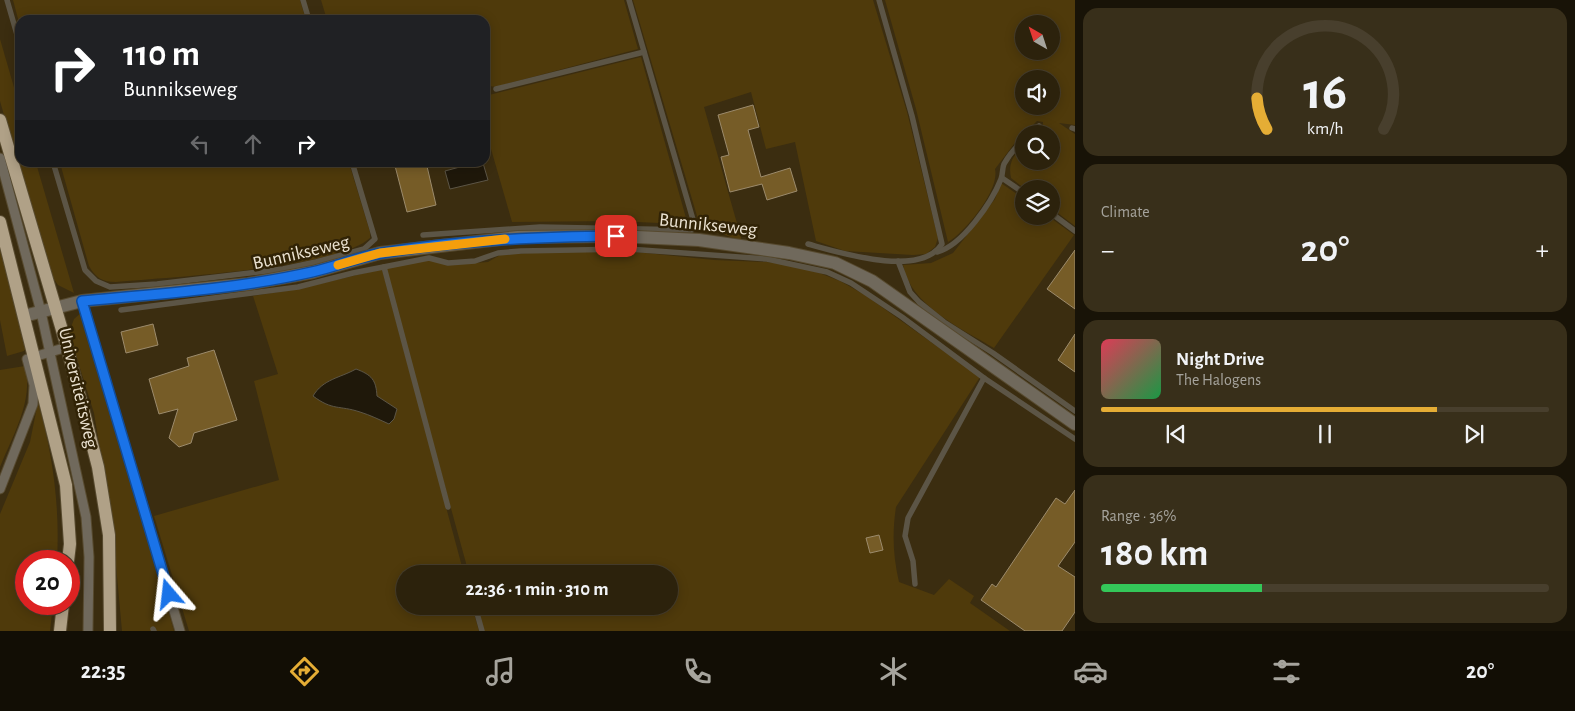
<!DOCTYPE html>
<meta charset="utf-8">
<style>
body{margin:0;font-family:"Alegreya Sans",sans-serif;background:#382f1a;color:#f1f3f6;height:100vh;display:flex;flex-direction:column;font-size:19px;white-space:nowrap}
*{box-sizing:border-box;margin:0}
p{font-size:16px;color:#a6a49d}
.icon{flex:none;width:28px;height:28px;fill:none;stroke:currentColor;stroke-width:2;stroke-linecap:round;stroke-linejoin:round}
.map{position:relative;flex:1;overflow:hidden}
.drawer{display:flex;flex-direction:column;gap:8px;padding:8px;background:#181307;width:500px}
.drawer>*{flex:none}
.banner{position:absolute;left:15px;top:15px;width:475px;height:152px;border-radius:15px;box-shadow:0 2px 12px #0003,0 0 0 1px #483f2d;background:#202124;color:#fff;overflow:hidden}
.needle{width:32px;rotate:321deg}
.buttons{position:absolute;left:1015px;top:15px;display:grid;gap:10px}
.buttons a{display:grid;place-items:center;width:45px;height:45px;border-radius:50%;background:#2c220c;box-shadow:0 2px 12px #0003,0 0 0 1px #483f2d;font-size:25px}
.speed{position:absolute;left:15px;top:550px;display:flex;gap:10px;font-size:25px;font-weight:700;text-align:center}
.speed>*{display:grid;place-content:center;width:65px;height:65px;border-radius:50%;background:#2c220c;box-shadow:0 2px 12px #0003,0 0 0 1px #483f2d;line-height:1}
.speed .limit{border:8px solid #d22;background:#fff;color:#111}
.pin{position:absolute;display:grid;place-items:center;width:42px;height:42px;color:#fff;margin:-21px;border-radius:10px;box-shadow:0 2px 8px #0006}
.me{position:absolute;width:55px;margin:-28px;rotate:343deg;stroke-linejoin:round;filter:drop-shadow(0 0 4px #0008)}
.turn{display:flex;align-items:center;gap:18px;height:105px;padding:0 25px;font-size:22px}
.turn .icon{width:65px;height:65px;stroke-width:2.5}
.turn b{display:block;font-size:35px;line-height:42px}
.lanes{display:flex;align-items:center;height:48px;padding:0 25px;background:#0003;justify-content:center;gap:25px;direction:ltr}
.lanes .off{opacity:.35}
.big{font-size:38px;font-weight:700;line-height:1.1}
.drawer .card{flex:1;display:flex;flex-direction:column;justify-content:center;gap:8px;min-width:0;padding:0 18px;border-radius:15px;background:#382f1a}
.drawer .dial{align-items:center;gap:0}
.dial svg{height:130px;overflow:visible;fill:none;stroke:#483f2d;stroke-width:7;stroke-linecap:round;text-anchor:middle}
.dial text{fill:#f1f3f6;stroke:none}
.song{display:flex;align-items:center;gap:15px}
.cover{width:60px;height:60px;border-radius:8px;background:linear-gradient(135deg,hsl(350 70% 55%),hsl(140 70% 35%))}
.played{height:5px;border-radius:2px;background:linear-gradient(90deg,#e5ad35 75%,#483f2d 75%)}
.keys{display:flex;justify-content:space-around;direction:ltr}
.heat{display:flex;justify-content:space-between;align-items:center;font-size:28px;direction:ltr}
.charge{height:8px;border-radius:4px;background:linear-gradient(90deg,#34c759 36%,#483f2d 0)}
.trip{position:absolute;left:396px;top:565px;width:282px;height:50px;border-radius:25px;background:#2c220c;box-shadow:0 2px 12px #0003,0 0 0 1px #483f2d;font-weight:700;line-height:50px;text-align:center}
.tabs{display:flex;height:80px;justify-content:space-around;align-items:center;background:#120e05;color:#a6a49d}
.tabs .icon{width:35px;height:35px}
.tabs .active{color:#e5ad35}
.tabs b{font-size:22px;color:#f1f3f6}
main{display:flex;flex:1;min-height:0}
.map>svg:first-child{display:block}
.green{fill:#4f3a0b;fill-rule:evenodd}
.water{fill:#1f180a;stroke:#5c5546}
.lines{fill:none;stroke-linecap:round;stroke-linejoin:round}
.stream{stroke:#5c5546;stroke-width:5.5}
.building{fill:#765c27;stroke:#9c8b6c}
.service-casing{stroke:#574a2f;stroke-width:11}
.minor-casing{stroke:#574a2f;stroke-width:14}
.primary-casing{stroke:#574a2f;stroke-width:14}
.service{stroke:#70695c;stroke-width:9}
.minor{stroke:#70695c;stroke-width:12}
.primary{stroke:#b0a187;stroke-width:12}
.route-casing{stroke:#114b97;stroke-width:12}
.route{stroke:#1a73e8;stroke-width:9}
.slow{stroke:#f59e0b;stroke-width:9}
.labels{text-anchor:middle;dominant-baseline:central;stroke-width:5;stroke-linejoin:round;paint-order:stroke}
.street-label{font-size:19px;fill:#ece3d2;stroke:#312306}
</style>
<main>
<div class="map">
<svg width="1075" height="631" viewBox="0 0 1075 631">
<rect width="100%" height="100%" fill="#3b2d10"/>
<g class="green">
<path d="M13 0H300L306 20H20V26Z"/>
<path d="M321 0H624L638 49 495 87 485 85V20H327Z"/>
<path d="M633 0H873L907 112 938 238 935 247 926 254 913 255 845 251 816 241 795 142 766 149 751 92 704 107 742 241 700 226Z"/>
<path d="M885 0H1075V125L1059 123 1075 134V226L1051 208V189H1025L1011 178C1008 163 1013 156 1024 145V161H1051V134H1036L1043 126V122L1037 121 1014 144 995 169C1000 190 965 232 948 242L916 109ZM1024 24H1051V51H1024ZM1024 79H1051V106H1024Z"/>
<path d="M0 39 20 108V162L36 163 74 293 58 285 49 272 0 101Z"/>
<path d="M641 57 686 218 682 224 614 221 512 222 485 128V96Z"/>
<path d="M60 163H349L370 232V238C336 269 168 277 116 282 102 282 96 278 89 266Z"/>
<path d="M1001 183 1024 199V216H1048L1074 235 994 348C962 329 910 305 903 265L931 263 953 253 995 199Z"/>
<path d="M0 243 26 348 24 351 7 356 0 320Z"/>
<path d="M559 251H626L714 260 767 262 804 267 840 281 865 295 980 377 896 507C892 533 893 556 899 582L934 595 949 579 974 596 970 603 1010 631H484L478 606H670V574H469L385 268 431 260 447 265 488 262 500 255Z"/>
<path d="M382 269 464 574H405V606H472L479 631H189L154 516 279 480 254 381 278 374 253 296 298 289Z"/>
<path d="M81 313 174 631H122L112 521 94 413 69 333 74 319Z"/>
<path d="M25 366C34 400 13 435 0 467V370Z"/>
<path d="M38 402C53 455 60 507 57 561H26V604H53L50 631H0V514L30 442Z"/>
</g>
<g class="water">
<path d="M478 162 483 163 488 180 450 189 445 171Z"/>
<path d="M356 369C372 375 376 380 377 396L397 409 394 419 389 424C380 420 370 415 360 412 339 405 333 411 313 396 323 379 340 378 356 369Z"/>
</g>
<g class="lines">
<g class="stream">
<path d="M7 0 20 45"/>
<path d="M303 0 309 20"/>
<path d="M496 89 644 52"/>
<path d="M1072 128 1075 129"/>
<path d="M1031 134 1039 126"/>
<path d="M53 162 85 270 96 281 110 287 157 284 283 269 316 262 364 249 375 239 352 162"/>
<path d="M1002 178 1024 193"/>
<path d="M1051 213 1075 231"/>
<path d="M423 235 540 227 692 230 694 223 629 0"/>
<path d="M808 244C841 253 920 278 942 244L912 116 879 0"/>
<path d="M937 252C962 246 992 202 1001 179 1003 174 1002 169 1004 164 1009 155 1016 147 1024 140"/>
<path d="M898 261 910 292 919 302 944 322 993 353 1075 411"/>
<path d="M384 267 448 507"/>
<path d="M121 310 298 287 353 273 429 258 448 263 475 261 498 253 521 251 628 249 767 259 827 272 851 283 902 317 984 378"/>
<path d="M915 584 913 561 905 536 908 518 984 378 1075 439"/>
<path d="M475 606 482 631"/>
<path d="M153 629 154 631"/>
</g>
</g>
<g class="building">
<path d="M753 105 759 127 748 130 761 177 790 168 797 191 767 200 762 184 730 192 721 157 729 155 718 115Z"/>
<path d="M394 162H426L436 205 407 212Z"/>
<path d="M1075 250V309L1047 289Z"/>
<path d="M153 324 158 345 126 353 121 332Z"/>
<path d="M1075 334V372L1058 360Z"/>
<path d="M214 350 237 420 194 433 191 443 179 447 169 438 178 409 159 414 149 379 189 366 187 358Z"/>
<path d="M1075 490V542L1058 566 1075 577V612L1062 631H1025L981 600 992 584 996 587 1056 498 1065 504Z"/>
<path d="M879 535 883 550 870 553 866 538Z"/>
</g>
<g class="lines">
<defs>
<g id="service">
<path d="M0 158 41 312 86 517 89 557 88 631"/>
<path d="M82 301 180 631"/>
<path d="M0 489 33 404 34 385 27 359 67 347"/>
</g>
<path id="minor" d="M24 316 82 301 248 284 313 272 380 253 518 237 616 236 699 240 789 253 835 263 872 281 1075 424"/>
<g id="primary">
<path d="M0 120 67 347 98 467 109 535 110 631"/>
<path d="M0 222 66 485 70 544 68 561"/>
<path d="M60 631 63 604"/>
</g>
</defs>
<use href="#service" class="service-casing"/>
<use href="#minor" class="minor-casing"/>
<use href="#primary" class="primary-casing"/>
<use href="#service" class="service"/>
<use href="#minor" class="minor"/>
<use href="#primary" class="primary"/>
</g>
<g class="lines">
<defs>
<path id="route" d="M169 594 82 301C159 294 237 289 312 272 335 267 358 257 382 253 459 240 538 237 616 236"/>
</defs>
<use href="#route" class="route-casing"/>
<use href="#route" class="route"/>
<path class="slow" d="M338 265 380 253 505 239"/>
</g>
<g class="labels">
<g class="street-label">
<text transform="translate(708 225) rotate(6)">Bunnikseweg</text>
<text transform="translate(301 253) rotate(-13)">Bunnikseweg</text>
<text transform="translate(78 388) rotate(77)">Universiteitsweg</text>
</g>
</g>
</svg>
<div class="buttons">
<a><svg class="needle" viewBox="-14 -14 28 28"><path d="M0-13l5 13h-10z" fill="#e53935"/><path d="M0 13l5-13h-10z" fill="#a6a49d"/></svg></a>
<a><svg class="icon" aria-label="sound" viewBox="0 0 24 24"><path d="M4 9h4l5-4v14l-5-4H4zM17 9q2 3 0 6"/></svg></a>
<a><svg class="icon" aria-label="search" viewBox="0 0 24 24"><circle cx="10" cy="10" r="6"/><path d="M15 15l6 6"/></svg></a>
<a><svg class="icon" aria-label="layers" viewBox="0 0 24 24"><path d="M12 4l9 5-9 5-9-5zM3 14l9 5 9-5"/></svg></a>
</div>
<div class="speed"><div class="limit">20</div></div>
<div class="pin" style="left:616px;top:236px;background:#d93025"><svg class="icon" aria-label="arrive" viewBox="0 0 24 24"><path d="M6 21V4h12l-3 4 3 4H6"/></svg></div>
<svg class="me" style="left:169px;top:594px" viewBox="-20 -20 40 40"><path d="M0-17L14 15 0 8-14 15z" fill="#1a73e8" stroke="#fff" stroke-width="4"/></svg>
<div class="trip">22:36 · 1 min · 310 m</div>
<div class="banner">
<div class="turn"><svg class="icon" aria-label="right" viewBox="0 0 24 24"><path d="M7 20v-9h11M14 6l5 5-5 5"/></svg><div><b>110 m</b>Bunnikseweg</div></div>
<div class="lanes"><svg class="icon off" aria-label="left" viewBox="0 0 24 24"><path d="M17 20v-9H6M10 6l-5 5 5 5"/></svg><svg class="icon off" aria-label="ahead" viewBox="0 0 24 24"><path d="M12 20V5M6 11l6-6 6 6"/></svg><svg class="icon" aria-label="right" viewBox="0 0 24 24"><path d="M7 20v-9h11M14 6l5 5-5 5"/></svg></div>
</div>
</div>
<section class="drawer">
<div class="card dial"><svg viewBox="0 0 100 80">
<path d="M14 69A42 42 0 1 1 86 69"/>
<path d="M14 69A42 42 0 0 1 8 50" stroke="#e5ad35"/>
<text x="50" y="56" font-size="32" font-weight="700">16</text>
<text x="50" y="72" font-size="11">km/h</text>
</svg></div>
<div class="card"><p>Climate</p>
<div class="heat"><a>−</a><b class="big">20°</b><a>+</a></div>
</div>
<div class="card">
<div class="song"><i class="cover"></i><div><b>Night Drive</b><p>The Halogens</p></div></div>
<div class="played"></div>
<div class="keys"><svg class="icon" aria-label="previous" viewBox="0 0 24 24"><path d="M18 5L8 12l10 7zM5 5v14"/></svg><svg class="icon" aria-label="pause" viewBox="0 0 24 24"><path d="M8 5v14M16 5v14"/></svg><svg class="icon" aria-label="next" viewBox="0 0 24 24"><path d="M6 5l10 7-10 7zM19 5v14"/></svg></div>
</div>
<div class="card"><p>Range · 36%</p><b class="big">180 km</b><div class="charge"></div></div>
</section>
</main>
<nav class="tabs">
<b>22:35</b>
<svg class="icon active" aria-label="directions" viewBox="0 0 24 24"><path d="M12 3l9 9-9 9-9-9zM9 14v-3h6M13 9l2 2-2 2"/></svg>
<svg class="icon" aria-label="music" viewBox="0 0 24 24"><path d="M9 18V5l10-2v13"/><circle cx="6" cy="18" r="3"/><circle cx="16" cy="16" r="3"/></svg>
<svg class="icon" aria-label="phone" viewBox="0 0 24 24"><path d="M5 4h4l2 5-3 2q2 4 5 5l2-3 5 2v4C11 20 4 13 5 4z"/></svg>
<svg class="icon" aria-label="climate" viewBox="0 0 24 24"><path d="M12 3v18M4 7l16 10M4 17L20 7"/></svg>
<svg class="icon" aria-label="car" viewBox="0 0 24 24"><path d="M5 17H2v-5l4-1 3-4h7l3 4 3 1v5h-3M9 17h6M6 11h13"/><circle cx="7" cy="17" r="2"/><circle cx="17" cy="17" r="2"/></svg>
<svg class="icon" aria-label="filters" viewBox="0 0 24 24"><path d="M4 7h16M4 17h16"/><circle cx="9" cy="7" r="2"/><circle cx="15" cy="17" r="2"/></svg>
<b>20°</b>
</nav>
